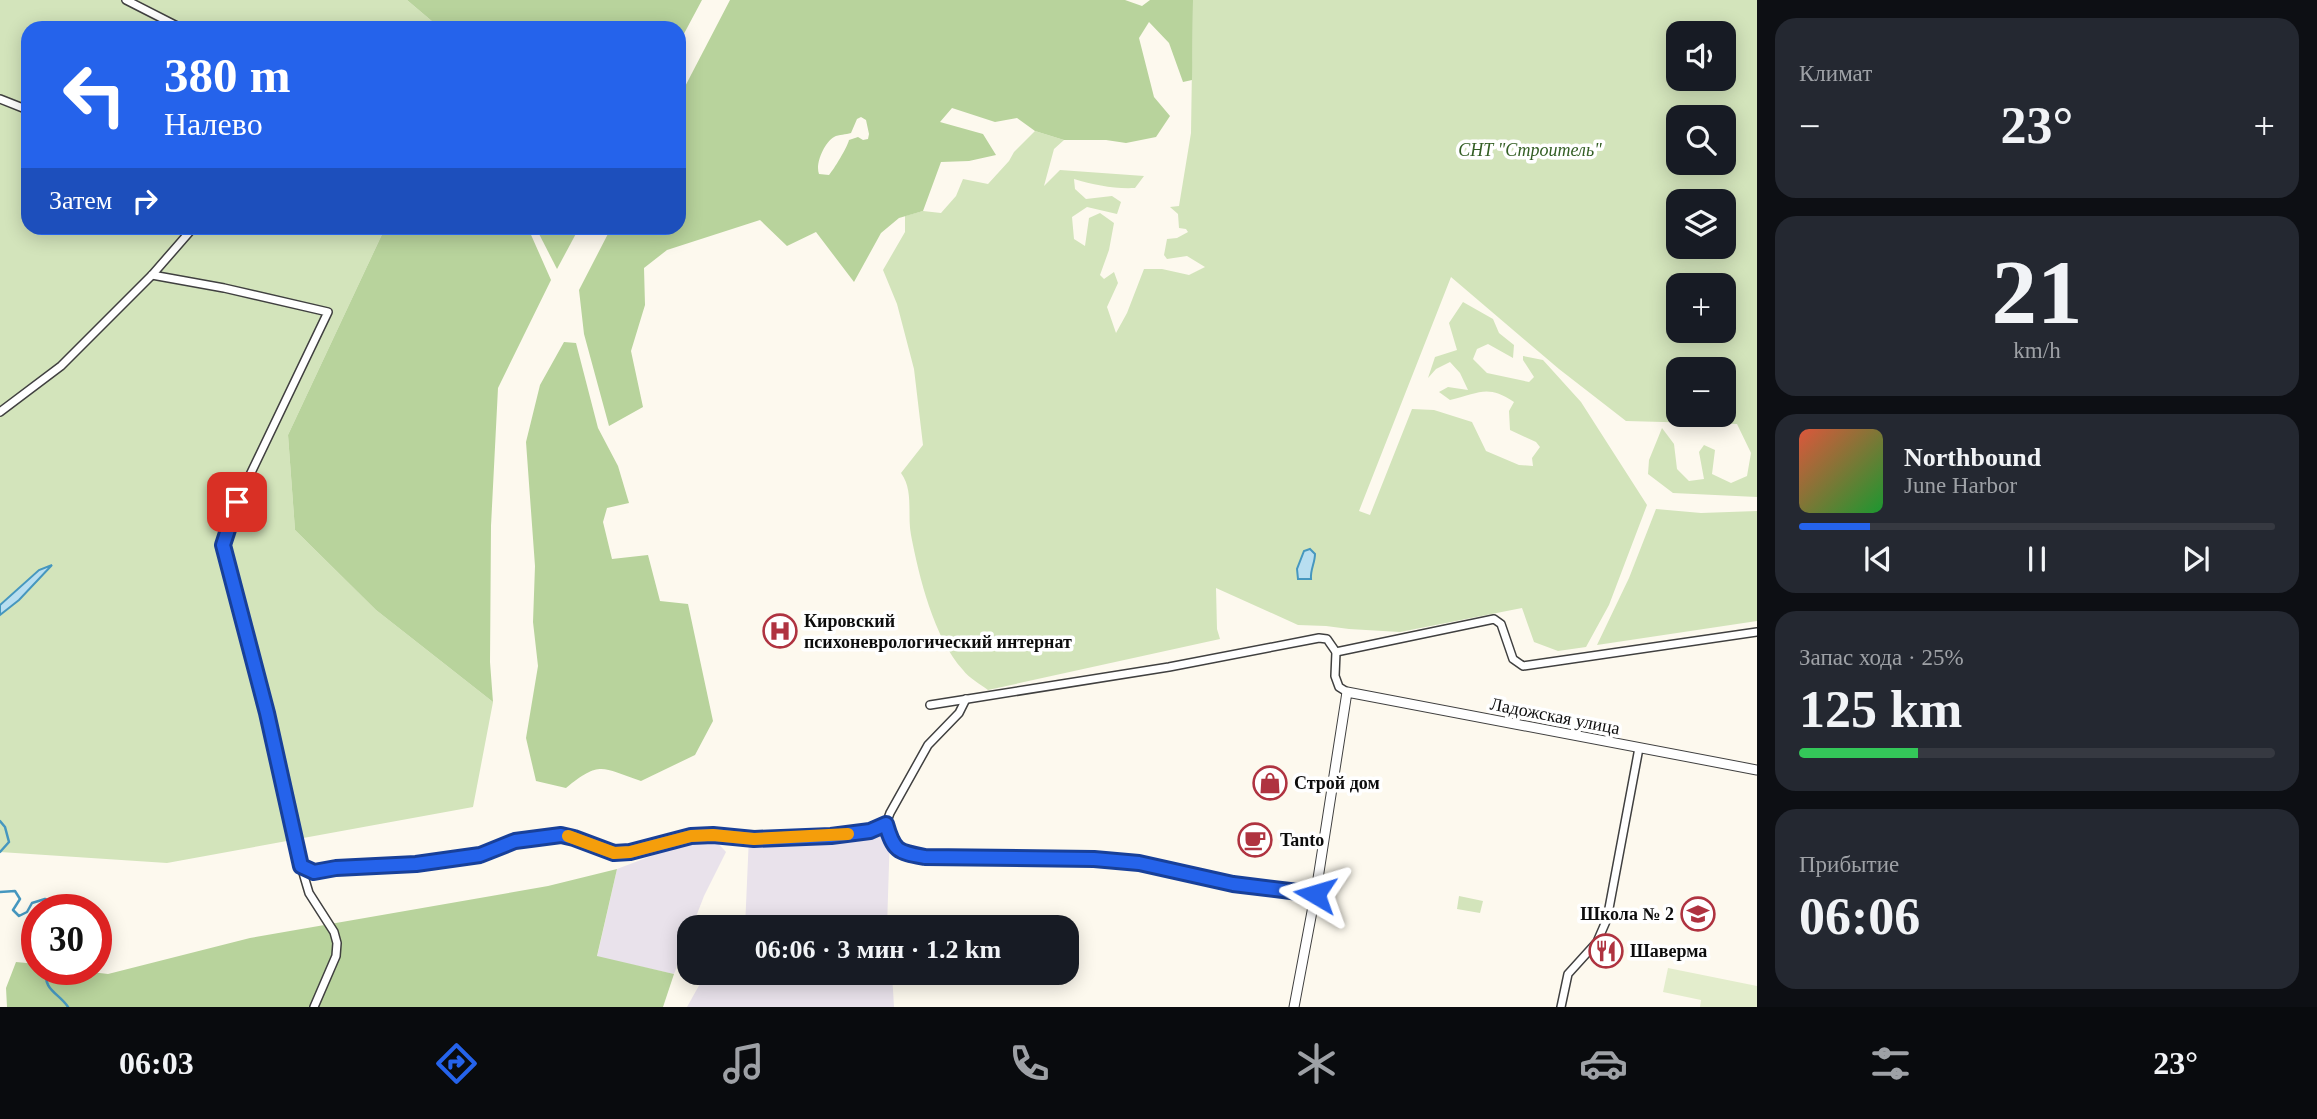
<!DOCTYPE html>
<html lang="ru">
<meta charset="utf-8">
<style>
body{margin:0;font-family:"Times New Roman",serif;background:#242831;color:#f1f3f6;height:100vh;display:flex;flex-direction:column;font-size:26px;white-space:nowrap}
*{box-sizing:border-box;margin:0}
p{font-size:23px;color:#9ea1a6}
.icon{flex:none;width:38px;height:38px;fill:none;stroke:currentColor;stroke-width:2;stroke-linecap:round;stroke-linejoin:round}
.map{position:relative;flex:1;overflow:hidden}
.side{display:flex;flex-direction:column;gap:18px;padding:18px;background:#0d0f14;width:560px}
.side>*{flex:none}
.guide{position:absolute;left:21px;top:21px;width:665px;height:214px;border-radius:21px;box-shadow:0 4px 18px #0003;background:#2563eb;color:#fff;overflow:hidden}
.controls{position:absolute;left:1666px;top:21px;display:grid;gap:14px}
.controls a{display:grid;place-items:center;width:70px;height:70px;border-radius:14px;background:#171b24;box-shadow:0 4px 18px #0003;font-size:35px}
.speed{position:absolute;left:21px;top:894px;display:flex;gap:14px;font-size:35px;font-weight:700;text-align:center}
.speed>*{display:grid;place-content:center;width:91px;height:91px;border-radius:50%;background:#171b24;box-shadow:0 4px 18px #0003;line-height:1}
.speed .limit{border:10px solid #d22;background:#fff;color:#111}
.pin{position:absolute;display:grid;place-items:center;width:60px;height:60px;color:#fff;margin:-30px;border-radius:14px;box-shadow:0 4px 10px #0006}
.me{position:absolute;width:77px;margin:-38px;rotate:277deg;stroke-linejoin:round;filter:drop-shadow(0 0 5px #0008)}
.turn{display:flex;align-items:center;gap:24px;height:147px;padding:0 28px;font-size:32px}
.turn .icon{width:91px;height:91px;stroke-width:2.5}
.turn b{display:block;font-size:49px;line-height:60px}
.then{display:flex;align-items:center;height:66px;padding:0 28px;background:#0003;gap:14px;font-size:26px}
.big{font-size:52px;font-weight:600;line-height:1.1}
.side .card{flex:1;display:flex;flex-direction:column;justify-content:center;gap:10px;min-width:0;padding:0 24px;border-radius:21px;background:#242831}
.side .dial{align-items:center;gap:0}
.dial b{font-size:91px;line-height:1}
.song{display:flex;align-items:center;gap:21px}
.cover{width:84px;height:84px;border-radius:10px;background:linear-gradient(135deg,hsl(10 70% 55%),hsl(130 70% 35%))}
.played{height:7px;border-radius:4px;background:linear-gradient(90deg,#2563eb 15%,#363941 15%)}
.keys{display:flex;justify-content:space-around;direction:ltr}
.heat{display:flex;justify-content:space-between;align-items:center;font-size:38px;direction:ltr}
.charge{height:10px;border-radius:5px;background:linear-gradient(90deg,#34c759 25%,#363941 0)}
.trip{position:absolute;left:677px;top:915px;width:402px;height:70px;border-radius:21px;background:#171b24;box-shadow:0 4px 18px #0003;font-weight:600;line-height:70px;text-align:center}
.dock{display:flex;height:112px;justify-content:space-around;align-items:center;background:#090b0e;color:#9ea1a6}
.dock .icon{width:49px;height:49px}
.dock .active{color:#2563eb}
.dock b{font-size:32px;color:#f1f3f6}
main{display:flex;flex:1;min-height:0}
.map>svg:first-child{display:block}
.industrial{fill:#e9e2eb}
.green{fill:#d3e4bb;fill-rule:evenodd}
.forest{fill:#b8d39c;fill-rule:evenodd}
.pitch{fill:#e3edcc}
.water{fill:#b8def0;stroke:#4697bf;stroke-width:2}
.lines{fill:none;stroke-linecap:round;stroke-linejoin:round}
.stream{stroke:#4697bf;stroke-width:2.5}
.minor-casing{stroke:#404040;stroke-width:10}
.tertiary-casing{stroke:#404040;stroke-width:11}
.minor{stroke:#fff;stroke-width:7}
.tertiary{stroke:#fff;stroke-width:9}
.route-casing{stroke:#184099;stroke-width:18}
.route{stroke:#2563eb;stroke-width:12}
.slow{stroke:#f59e0b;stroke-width:12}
.labels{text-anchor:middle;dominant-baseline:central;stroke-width:7;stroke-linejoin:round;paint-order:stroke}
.park-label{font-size:18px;font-style:italic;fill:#335e24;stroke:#fff}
.poi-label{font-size:18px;font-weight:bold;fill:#0d0d0d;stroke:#fff;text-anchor:start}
.street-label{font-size:18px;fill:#0d0d0d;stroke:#fff}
</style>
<main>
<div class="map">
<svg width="1757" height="1007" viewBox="0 0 1757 1007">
<rect width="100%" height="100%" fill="#fdf9ee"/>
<g class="industrial">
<path d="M890 833 887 927 745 928 749 836Z"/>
<path d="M709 834 726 852 704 896 692 927 690 928 689 934 674 974 597 957 617 869Z"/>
<path d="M706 973H892L894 1007H687Z"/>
</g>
<g class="green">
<path d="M0 0H407L440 28H28V228H385L288 435 295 530 376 610 493 702 473 807 167 863 0 852Z"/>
<path d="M1193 0H1757V497L1673 493 1648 474 1649 460 1662 428 1674 444 1677 469 1689 481 1704 479 1699 452 1704 445 1715 450 1712 474 1731 483 1747 476 1751 453 1737 424 1626 421 1559 369 1451 277 1359 511 1370 515 1412 409 1434 410 1472 422 1486 451 1519 465 1533 466 1532 458 1540 447 1536 442 1510 430 1509 411 1514 402C1487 384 1480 393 1450 400L1439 392 1448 387 1468 390 1460 373 1450 362 1436 369 1428 378 1435 357 1457 350 1449 323 1463 302 1493 319 1499 333 1514 345 1513 358 1488 344 1477 349 1473 359 1487 373 1529 382 1534 377 1523 360V356L1543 360 1581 402 1647 505 1609 605 1586 647 1558 651 1534 642 1522 608 1400 632 1349 629 1326 626 1298 625 1216 588 1217 629 1220 639 988 690C980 684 969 678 963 670 934 638 919 577 911 535 907 514 914 491 901 473L923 445 914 369 897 304 883 270 905 232V216L923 211 941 213 956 196 963 179 988 184 1009 161 1014 152 1035 131 1064 140 1054 149 1044 186 1060 170 1144 176 1135 188C1114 189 1094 185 1074 179L1075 189 1086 199 1112 196 1121 202 1117 214 1087 207 1072 217 1074 239 1085 246 1089 218 1100 213 1114 223 1109 250 1100 275 1104 279 1114 272 1118 283 1107 307 1116 333 1127 313 1144 269H1162L1189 275 1205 267 1187 256 1167 259 1164 255 1167 239 1177 238 1188 232 1186 229 1179 228 1178 214 1170 207 1179 206 1191 133ZM1678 33H1724V79H1678ZM1678 117H1724V163H1678ZM1678 201H1724V247H1678ZM1678 285H1724V331H1678ZM1678 369H1724V415H1678Z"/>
<path d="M1656 509 1701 513 1757 511V621L1597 645 1629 578Z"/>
<path d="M1459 896 1483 901 1480 913 1457 909Z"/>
</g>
<g class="forest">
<path d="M407 0H702L679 43V28H440Z"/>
<path d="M730 0H1125L1142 6 1150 0H1193L1192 80 1183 82 1169 43 1149 22 1139 38 1154 97 1170 116 1156 137 1126 143 1106 140H1064L1035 131 1017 118 995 122 952 108 940 122 983 134 996 155 969 161 941 162 923 211 899 218 881 233 854 282 816 232 787 246 760 220 667 250 644 268 645 305 631 351 643 407 609 426 584 334 579 290 611 228H679V98ZM861 117 866 120 869 134 868 139 863 140 858 137 849 140C847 148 834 169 829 175L819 174C815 164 824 143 834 137 839 134 846 135 851 133L857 119Z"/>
<path d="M385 228H528L551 280 498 388 491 526 490 662 493 702 376 610 295 530 288 435Z"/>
<path d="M536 228H579L557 269Z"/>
<path d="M564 342 576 343 598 428 618 466 629 503 607 508 603 522 612 559 648 555 660 601 688 604 713 721 695 755 641 781C601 768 601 760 566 788L536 781 526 738 538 666 533 622 535 566 526 442 540 385Z"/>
<path d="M617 869 597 956 674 974 663 1007H7L6 988 16 962 37 964V970H75L108 974 250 938 548 886Z"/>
</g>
<path class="pitch" d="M1668 968 1757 986V1007H1700L1701 1000 1663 992Z"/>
<g class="water">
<path d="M1310 549 1315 554C1315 563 1310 570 1311 579H1298L1297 569 1304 551Z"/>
<path d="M52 565 19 600 0 615V605L39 570Z"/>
</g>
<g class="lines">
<g class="stream">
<path d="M0 821 5 827 9 842 0 852"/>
<path d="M0 892 15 891 20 899 13 910 19 916 27 912 32 903 45 899 52 902 56 910"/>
<path d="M47 970C42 990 59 993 68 1007"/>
</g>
<defs>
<g id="minor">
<path d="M126 0 181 28"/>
<path d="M0 99 28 110"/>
<path d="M152 275 224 288 328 312 237 502 223 545 267 713 301 866 309 893 334 932 337 943 336 956 314 1007"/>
<path d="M0 412 61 366 152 275 193 228"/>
<path d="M1336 652 1494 619 1501 624 1513 659 1523 666 1757 632"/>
<path d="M966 699 959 713 928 745 890 813 886 824 892 844 900 852 925 857 1094 859 1139 863 1233 884 1315 894"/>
<path d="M930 705 1169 667 1319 638 1327 639 1336 652 1335 676 1339 687 1347 692"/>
<path d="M301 866 314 872 336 868 416 864 480 855 515 841 561 835 574 838 614 853 630 852 691 836 713 835 754 839 831 836 870 831 886 824"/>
<path d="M1561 1007 1568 974 1597 942 1607 919 1639 748"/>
</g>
<path id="tertiary" d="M1294 1007 1317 885 1347 692 1757 770"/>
</defs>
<use href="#minor" class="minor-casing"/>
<use href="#tertiary" class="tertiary-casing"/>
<use href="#minor" class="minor"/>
<use href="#tertiary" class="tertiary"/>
</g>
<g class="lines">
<defs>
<path id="route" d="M237 502 223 545 267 713 301 866 314 872 336 868 416 864 480 855 515 841 561 835 574 838 614 853 630 852 691 836 713 835 754 839 831 836 870 831 886 824C894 852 898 852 925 857L1094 859 1139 863 1233 884 1315 894"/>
</defs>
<use href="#route" class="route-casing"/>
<use href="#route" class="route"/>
<path class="slow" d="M568 836 614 853 630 852 691 836 713 835 754 839 848 834"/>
</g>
<defs>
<symbol id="hospital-ring" viewBox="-11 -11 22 22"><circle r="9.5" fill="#fff" stroke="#af3340" stroke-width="1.5"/><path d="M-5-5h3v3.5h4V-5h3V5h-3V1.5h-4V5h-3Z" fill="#af3340"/></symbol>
<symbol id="shop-ring" viewBox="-11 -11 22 22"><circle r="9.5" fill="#fff" stroke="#af3340" stroke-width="1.5"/><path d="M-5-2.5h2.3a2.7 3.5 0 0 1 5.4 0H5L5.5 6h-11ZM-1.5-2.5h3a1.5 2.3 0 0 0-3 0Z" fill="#af3340"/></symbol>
<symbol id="cafe-ring" viewBox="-11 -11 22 22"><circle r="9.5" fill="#fff" stroke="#af3340" stroke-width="1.5"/><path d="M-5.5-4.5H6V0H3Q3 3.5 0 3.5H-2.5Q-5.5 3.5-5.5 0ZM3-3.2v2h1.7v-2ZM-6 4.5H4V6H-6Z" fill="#af3340"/></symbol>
<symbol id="school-ring" viewBox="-11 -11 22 22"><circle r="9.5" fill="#fff" stroke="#af3340" stroke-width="1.5"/><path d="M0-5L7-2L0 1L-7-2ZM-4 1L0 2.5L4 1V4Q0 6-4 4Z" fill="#af3340"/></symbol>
<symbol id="restaurant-ring" viewBox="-11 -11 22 22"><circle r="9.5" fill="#fff" stroke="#af3340" stroke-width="1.5"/><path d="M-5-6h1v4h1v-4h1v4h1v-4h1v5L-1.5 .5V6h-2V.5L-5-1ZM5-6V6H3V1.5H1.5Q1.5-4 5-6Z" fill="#af3340"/></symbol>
</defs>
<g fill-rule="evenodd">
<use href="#hospital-ring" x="761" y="612" width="38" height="38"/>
<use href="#shop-ring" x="1251" y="764" width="38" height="38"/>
<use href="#cafe-ring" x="1236" y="821" width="38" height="38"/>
<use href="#school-ring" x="1679" y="895" width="38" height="38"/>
<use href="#restaurant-ring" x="1587" y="932" width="38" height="38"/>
</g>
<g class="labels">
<g class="park-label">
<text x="1530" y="150">СНТ "Строитель"</text>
</g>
<g class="poi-label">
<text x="804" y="621">Кировский<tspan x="804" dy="21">психоневрологический интернат</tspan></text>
<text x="1294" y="783">Строй дом</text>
<text x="1280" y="840">Tanto</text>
<text x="1674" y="914" text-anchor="end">Школа № 2</text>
<text x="1630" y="951">Шаверма</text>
</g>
<g class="street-label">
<text transform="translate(1555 716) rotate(11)">Ладожская улица</text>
</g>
</g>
</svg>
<div class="controls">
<a><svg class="icon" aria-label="sound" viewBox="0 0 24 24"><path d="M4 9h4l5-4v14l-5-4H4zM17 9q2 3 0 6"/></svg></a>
<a><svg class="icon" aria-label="search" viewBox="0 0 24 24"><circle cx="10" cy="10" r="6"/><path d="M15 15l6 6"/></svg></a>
<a><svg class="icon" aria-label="layers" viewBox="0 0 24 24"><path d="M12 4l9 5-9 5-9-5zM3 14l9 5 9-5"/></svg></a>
<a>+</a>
<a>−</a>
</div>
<div class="speed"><div class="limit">30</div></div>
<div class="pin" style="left:237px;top:502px;background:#d93025"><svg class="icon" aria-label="arrive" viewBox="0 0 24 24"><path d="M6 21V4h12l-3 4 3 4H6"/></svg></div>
<svg class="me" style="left:1315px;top:894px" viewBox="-20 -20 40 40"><path d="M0-17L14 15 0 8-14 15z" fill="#2563eb" stroke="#fff" stroke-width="4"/></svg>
<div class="trip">06:06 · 3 мин · 1.2 km</div>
<div class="guide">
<div class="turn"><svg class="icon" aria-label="left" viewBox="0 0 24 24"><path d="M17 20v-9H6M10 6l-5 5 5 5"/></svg><div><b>380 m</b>Налево</div></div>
<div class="then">Затем<svg class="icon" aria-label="right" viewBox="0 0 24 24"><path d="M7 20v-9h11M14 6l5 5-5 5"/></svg></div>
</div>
</div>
<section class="side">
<div class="card"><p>Климат</p>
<div class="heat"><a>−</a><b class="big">23°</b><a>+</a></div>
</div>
<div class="card dial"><b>21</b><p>km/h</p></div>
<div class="card">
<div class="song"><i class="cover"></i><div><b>Northbound</b><p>June Harbor</p></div></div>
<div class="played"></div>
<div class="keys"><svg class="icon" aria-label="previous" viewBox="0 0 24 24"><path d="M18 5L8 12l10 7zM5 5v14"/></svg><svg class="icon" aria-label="pause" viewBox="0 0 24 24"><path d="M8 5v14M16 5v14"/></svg><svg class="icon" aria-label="next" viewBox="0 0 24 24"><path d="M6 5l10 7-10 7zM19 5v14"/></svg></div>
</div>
<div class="card"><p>Запас хода · 25%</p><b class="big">125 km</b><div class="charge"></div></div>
<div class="card"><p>Прибытие</p><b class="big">06:06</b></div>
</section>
</main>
<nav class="dock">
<b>06:03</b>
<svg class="icon active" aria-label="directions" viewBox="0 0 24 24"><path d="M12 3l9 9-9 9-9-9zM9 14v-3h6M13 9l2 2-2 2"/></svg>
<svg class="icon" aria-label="music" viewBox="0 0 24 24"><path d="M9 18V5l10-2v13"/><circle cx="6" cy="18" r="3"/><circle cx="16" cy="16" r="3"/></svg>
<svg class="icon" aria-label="phone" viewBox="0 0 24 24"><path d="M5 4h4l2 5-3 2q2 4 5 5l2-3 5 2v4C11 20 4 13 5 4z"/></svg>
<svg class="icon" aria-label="climate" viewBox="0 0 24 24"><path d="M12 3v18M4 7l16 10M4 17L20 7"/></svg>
<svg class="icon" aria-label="car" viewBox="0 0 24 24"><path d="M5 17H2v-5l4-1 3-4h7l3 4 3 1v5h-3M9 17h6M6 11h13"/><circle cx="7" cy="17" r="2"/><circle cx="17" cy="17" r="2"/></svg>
<svg class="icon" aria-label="filters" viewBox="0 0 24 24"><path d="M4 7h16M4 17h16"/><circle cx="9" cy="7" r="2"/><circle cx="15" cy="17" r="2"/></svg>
<b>23°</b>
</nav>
